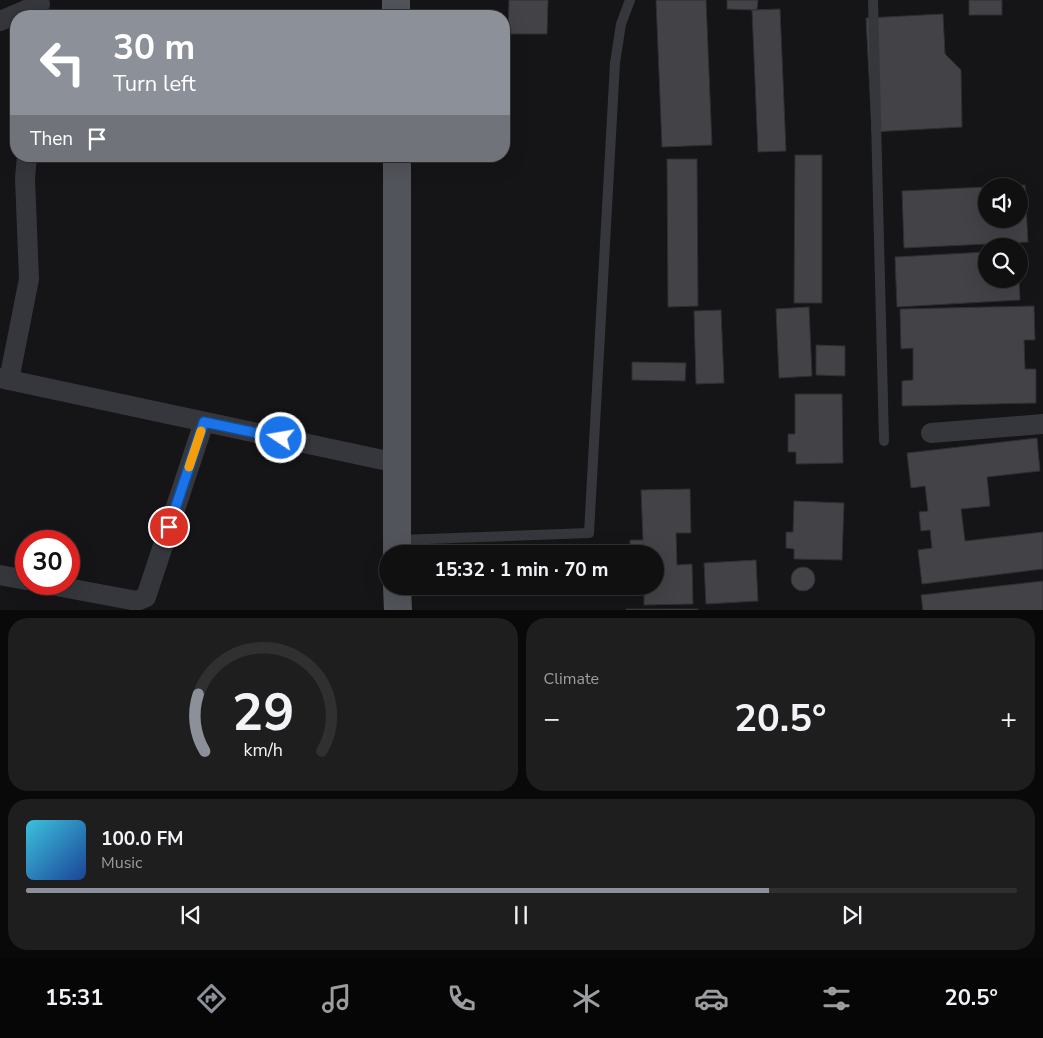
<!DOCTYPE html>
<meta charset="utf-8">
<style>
body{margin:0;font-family:"Nunito Sans",sans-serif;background:#1e1e1f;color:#f1f3f6;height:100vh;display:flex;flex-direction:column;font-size:19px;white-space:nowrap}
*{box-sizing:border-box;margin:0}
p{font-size:16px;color:#9c9d9f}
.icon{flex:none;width:28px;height:28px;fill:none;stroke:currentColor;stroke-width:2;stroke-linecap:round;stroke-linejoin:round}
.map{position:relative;height:610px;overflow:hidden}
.details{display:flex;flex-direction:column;gap:8px;padding:8px;background:#090909;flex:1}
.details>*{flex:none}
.banner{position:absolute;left:10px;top:10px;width:500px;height:152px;border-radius:20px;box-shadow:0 5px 20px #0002,0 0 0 1px #303031;background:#8c9099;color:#fff;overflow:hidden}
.fabs{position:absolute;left:978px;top:178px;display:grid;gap:10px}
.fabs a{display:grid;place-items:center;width:50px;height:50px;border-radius:50%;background:#101011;box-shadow:0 5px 20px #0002,0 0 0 1px #303031;font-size:25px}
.speed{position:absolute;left:15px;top:530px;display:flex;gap:10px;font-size:25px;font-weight:700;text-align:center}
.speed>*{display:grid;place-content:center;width:65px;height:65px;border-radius:50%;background:#101011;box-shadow:0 5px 20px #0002,0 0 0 1px #303031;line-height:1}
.speed .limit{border:8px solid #d22;background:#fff;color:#111}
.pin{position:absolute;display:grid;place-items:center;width:42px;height:42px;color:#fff;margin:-21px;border:2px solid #fff;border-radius:50%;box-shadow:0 1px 5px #0007}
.me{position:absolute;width:55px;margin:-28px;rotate:282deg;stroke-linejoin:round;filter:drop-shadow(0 0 4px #0008)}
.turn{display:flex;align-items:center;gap:18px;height:105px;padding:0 20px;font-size:22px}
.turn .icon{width:65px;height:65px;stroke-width:2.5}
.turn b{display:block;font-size:35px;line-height:42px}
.then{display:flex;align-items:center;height:48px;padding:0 20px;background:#0003;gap:10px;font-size:19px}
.big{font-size:38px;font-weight:700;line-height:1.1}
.details .tile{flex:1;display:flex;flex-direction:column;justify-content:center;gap:8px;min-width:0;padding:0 18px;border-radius:20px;background:#1e1e1f}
.details .dial{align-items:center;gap:0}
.dial svg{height:130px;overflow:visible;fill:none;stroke:#303031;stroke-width:7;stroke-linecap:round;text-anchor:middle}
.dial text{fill:#f1f3f6;stroke:none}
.song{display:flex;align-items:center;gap:15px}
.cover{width:60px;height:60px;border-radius:8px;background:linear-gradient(135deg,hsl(190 70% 55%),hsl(220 70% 35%))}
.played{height:5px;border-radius:2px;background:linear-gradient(90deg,#8c9099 75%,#303031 75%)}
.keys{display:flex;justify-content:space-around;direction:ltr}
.heat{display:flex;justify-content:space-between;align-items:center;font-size:28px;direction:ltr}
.details .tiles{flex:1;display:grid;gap:8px;grid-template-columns:1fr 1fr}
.tile:last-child{grid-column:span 2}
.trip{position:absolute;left:379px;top:545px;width:285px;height:50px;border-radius:25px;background:#101011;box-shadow:0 5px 20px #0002,0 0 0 1px #303031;font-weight:700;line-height:50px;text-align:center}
.dock{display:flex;height:80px;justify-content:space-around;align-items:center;background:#060607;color:#9c9d9f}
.dock .icon{width:35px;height:35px}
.dock .current{color:#8c9099}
.dock b{font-size:22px;color:#f1f3f6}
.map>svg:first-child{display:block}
.building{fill:#424247;stroke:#2f2f33}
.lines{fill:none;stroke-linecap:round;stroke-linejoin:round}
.lane{stroke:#36373c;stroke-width:10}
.street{stroke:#36373c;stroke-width:20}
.primary{stroke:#52545b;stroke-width:28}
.route-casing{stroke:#114b97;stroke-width:12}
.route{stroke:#1a73e8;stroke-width:9}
.slow{stroke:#f59e0b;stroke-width:9}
</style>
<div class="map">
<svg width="1043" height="611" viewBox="0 0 1043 611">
<rect width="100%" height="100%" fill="#151517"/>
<g class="building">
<path d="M509 0H548L547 34H508Z"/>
<path d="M656 0H706L712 145 662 147Z"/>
<path d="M727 0H758L757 9 752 10 727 9Z"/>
<rect x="969" y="0" width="33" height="15"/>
<path d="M780 9 786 151 758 152 752 10Z"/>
<path d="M943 14 945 54 961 70 962 127 872 132 866 18Z"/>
<path d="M795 155H822V303H794Z"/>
<path d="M667 159H697L698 306 668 307Z"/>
<path d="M1025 185 1028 242 904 248 902 191 986 187V219H1019V186H1001Z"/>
<path d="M986 252V279H1019L1020 300 897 307 895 257Z"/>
<path d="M1034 306 1035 340H1024L1025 369H1036V403L902 406V381L913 380V348L901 349 900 309Z"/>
<path d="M809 307 812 376 779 378 776 309Z"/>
<path d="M721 310 724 383 696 384 694 311Z"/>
<path d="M816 345 845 346V376L816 375Z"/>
<path d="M632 362 686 363 685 381 632 380Z"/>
<path d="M795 394H842L843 463 796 464V452H788V434H795Z"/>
<path d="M1037 438 1040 471 987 477 990 506 961 509 965 541 1043 532V569L922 584 918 550 932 548 930 530 921 531 919 512 928 511 925 486 911 488 907 453Z"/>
<path d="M690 489 691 533H676L677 565 692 564 693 604 644 605V586H655V554H630V540H643L641 490Z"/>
<path d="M794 501 844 503 842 560 794 559V549L786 548V532H793Z"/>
<path d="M756 560 758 601 706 604 704 563Z"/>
<circle cx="803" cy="579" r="12"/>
<path d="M1043 581V611H923L921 595Z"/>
<rect x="626" y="609" width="72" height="2"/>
</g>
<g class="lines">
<g class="lane">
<path d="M873 0 884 441"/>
<path d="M399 540 589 533 615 63 621 24 630 0"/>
</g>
<g class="street">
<path d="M0 21 40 4"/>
<path d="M0 378 397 463"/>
<path d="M9 380 29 279 25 178 27 156"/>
<path d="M931 433 1043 424"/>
<path d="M0 575 26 580"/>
<path d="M46 584 137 601 146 597 204 422"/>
</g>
<g class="primary">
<path d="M396 0V16"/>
<path d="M397 156V554"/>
<path d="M397 586 398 611"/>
</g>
</g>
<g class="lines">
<defs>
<path id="route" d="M169 527 204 422 281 438"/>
</defs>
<use href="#route" class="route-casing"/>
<use href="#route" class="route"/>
<path class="slow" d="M189 467 201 431"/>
</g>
</svg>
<div class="fabs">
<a><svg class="icon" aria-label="sound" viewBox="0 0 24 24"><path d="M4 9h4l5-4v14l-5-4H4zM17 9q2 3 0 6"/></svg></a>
<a><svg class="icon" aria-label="search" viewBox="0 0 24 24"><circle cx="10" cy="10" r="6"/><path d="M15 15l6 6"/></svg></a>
</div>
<div class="speed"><div class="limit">30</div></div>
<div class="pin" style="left:169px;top:527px;background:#d93025"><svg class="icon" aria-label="arrive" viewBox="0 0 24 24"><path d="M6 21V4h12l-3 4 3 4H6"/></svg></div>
<svg class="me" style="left:281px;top:438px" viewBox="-20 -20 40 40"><circle r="17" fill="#1a73e8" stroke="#fff" stroke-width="3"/><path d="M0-11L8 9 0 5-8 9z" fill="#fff"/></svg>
<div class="trip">15:32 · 1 min · 70 m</div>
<div class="banner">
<div class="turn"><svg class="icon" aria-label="left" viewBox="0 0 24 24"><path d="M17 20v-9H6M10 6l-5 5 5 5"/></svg><div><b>30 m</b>Turn left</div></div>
<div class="then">Then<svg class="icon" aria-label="arrive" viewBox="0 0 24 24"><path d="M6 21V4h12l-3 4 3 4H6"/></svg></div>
</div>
</div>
<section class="details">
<div class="tiles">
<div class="tile dial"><svg viewBox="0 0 100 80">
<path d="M14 69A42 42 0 1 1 86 69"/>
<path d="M14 69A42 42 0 0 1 10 34" stroke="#8c9099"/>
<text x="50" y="56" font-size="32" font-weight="700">29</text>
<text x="50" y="72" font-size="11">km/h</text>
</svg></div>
<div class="tile"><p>Climate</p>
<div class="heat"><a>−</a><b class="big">20.5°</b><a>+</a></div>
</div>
<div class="tile">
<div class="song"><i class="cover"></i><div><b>100.0 FM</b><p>Music</p></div></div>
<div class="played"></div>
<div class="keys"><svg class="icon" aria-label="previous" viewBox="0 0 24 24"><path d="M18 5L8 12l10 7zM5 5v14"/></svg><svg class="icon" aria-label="pause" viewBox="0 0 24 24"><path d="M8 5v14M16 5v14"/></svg><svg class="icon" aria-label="next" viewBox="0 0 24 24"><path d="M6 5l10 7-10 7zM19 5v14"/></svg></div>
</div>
</div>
</section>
<nav class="dock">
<b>15:31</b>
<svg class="icon current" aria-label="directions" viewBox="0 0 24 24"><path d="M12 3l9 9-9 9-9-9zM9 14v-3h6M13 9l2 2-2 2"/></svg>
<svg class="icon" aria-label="music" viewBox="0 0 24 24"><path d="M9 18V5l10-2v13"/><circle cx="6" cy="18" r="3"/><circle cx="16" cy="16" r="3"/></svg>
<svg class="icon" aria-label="phone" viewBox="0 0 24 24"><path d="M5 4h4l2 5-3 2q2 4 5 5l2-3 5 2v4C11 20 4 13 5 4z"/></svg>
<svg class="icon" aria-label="climate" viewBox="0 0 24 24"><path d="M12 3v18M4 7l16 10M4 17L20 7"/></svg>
<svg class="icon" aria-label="car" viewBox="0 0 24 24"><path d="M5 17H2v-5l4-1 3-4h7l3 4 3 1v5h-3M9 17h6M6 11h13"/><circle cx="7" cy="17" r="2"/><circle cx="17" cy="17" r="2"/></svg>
<svg class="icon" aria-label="filters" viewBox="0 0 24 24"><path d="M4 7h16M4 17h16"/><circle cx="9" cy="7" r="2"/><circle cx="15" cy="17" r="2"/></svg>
<b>20.5°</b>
</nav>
